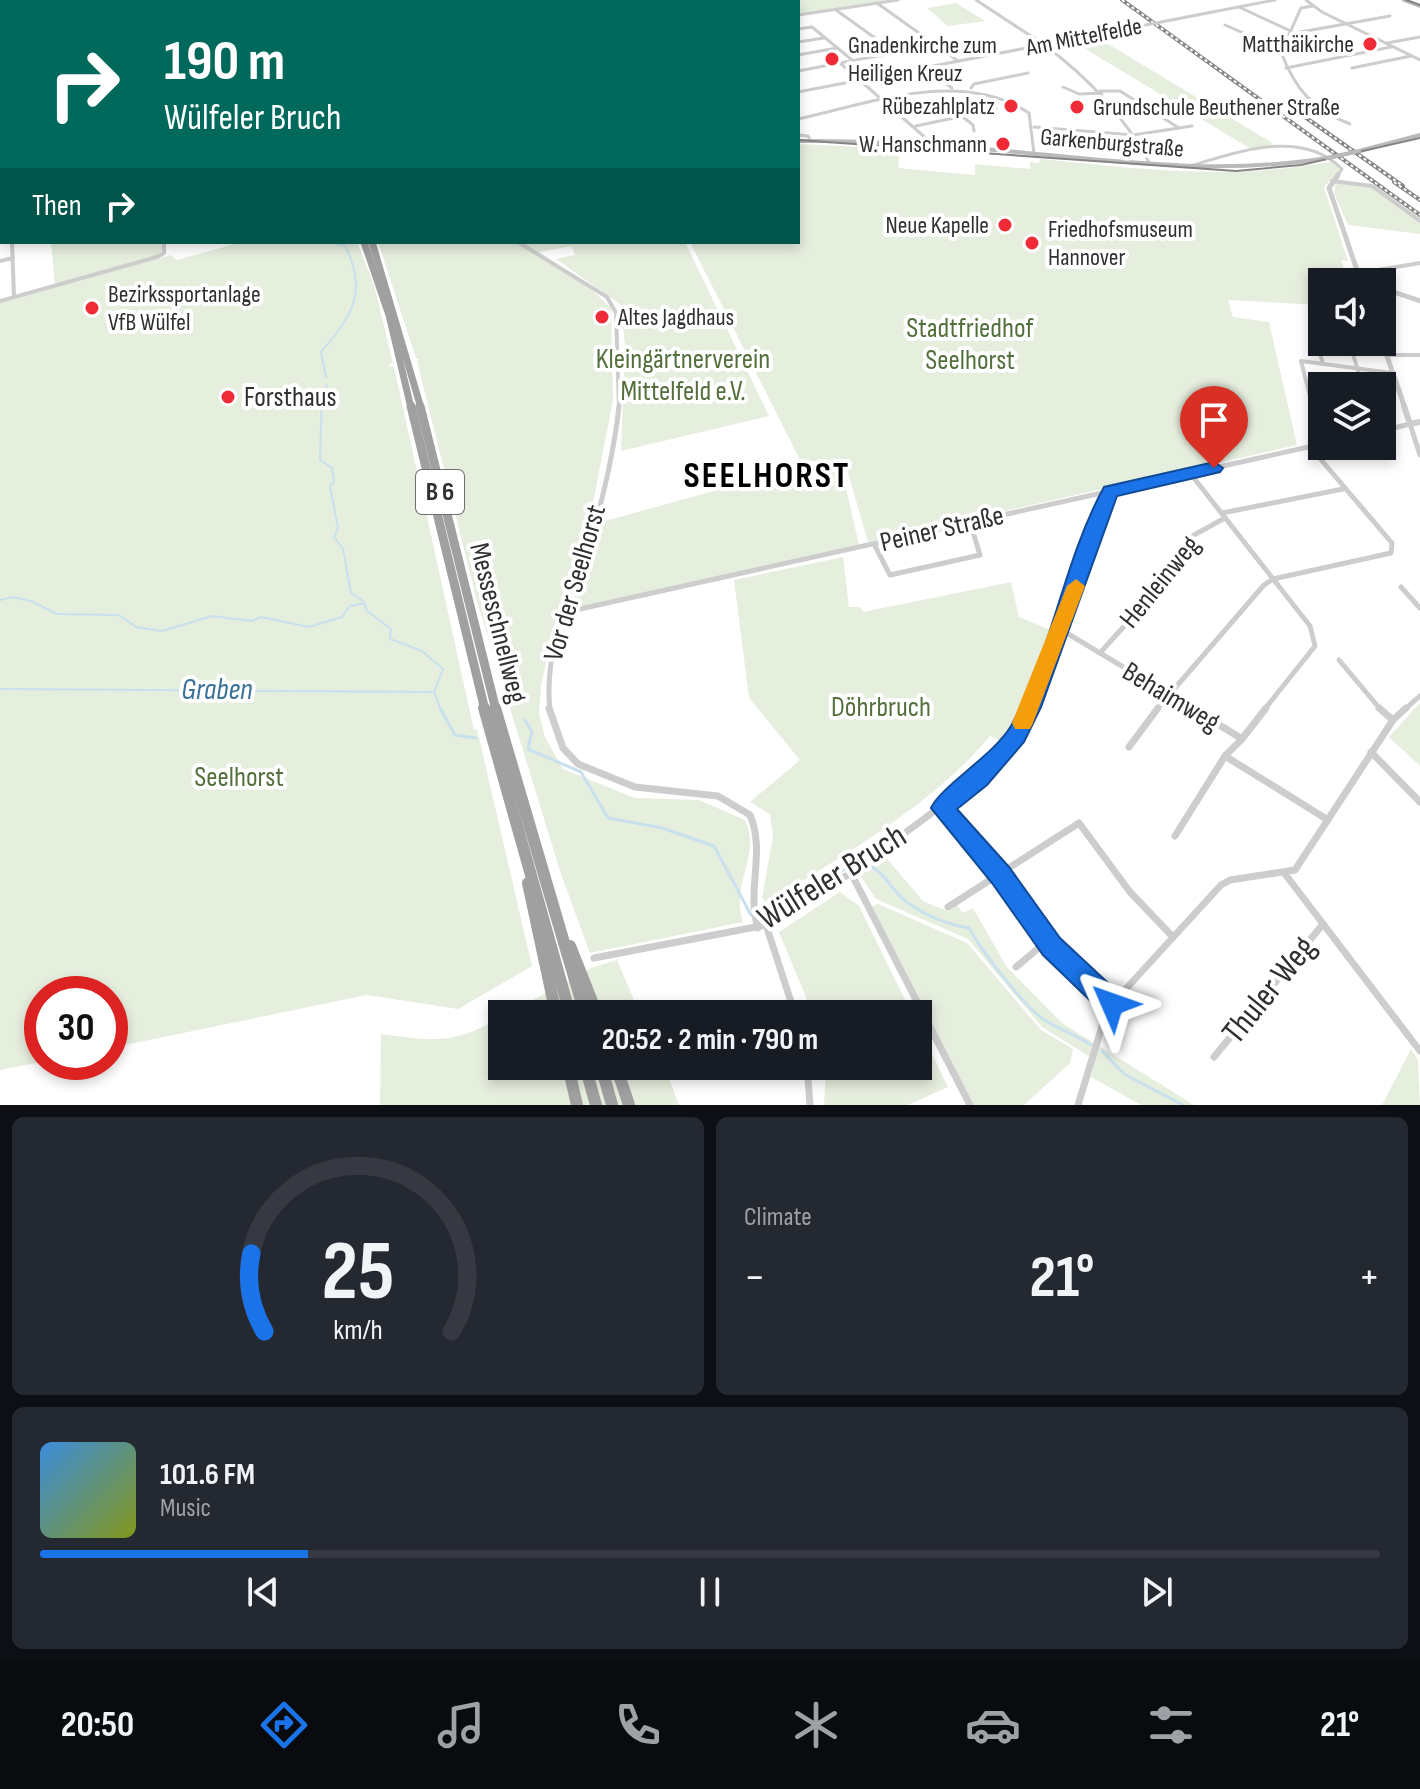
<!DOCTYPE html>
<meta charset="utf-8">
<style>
body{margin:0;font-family:"Sofia Sans Condensed",sans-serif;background:#242831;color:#f1f3f6;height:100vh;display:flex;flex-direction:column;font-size:30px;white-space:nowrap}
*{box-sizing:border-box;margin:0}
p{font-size:26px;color:#9ea1a6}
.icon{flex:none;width:44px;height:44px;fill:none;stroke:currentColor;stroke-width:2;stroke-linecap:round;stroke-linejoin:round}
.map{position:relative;height:1105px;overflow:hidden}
.panel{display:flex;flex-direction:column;gap:12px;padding:12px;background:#0d0f14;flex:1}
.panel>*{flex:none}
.guide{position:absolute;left:0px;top:0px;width:800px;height:244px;box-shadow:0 4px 12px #0003;background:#00695c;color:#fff;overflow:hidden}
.fabs{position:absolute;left:1308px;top:268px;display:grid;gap:16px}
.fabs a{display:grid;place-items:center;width:88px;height:88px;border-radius:0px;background:#171b24;box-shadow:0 4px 12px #0003;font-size:40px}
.speed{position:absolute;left:24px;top:976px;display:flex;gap:16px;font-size:40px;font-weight:700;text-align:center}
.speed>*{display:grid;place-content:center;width:104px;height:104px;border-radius:50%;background:#171b24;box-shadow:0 4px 12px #0003;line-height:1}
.speed .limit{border:12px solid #d22;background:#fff;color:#111}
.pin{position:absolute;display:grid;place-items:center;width:68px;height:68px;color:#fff;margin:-82px -34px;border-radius:50% 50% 50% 0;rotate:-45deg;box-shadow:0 0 8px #0007}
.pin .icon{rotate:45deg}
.me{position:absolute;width:88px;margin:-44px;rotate:313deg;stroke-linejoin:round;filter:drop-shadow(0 0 6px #0008)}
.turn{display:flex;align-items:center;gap:28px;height:168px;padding:0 32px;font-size:36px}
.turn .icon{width:104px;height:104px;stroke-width:2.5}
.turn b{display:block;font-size:56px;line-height:68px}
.then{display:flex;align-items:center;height:76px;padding:0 32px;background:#0003;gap:16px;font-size:30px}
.big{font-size:60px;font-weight:700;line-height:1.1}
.panel .widget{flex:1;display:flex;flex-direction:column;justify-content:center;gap:12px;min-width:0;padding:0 28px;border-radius:12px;background:#242831}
.panel .dial{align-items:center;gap:0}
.dial svg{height:208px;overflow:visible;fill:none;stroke:#363941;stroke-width:7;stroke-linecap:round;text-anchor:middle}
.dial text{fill:#f1f3f6;stroke:none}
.song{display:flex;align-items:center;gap:24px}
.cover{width:96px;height:96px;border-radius:12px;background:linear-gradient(135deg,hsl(210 70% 55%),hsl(70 70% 35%))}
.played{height:8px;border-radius:4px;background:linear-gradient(90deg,#1a73e8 20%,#363941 20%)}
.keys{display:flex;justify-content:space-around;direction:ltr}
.heat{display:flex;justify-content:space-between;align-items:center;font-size:44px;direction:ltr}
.panel .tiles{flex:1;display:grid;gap:12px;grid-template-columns:1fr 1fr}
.widget:last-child{grid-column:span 2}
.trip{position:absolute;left:488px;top:1000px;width:444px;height:80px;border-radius:0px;background:#171b24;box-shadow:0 4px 12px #0003;font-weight:700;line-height:80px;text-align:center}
.menu{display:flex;height:128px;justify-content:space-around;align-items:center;background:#090b0e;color:#9ea1a6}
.menu .icon{width:56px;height:56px}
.menu .on{color:#1a73e8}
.menu b{font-size:36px;color:#f1f3f6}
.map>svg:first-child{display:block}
.green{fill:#e6eede}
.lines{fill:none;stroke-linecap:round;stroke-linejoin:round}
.stream-far1{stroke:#c9e0ee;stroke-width:2}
.stream{stroke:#c9e0ee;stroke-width:3}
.minor-far3{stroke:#cdcdcd;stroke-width:3}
.minor-far2{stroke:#cdcdcd;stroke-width:4}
.minor-far1{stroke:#cdcdcd;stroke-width:5}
.minor{stroke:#cdcdcd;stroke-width:7}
.tertiary-far2{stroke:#cdcdcd;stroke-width:3}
.tertiary-far1{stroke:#cdcdcd;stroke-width:5}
.tertiary{stroke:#cdcdcd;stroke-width:6}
.secondary{stroke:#bababa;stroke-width:4}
.trunk-far2{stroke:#a0a0a0;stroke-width:7}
.trunk-far1{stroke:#a0a0a0;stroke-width:9}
.trunk{stroke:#a0a0a0;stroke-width:12}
.tram{stroke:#858585;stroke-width:2}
.rail-casing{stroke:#858585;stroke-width:4}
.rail{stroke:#fff;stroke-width:2;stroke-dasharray:3;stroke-linecap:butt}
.tertiary-bridge{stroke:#cdcdcd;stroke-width:3}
.secondary-bridge{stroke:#bababa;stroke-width:4}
.route{fill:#1a73e8;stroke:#114b97;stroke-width:2}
.slow{fill:#f59e0b}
.poi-dot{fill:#ef2b37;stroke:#fff;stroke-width:3}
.labels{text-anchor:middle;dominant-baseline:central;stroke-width:8;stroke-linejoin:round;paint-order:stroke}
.far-street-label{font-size:24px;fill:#303030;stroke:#fff}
.far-poi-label{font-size:24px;fill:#303030;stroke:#fff;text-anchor:start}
.shield{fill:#fff;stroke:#6e6e6e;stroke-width:2}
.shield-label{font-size:26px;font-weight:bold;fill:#303030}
.park-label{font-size:28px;fill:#536f3b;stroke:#fff}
.poi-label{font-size:28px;fill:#303030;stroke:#fff;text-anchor:start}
.street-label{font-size:28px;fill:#303030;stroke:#fff}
.water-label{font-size:30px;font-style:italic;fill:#397298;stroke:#fff}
.near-street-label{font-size:34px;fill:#303030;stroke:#fff}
.district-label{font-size:36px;font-weight:bold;letter-spacing:2px;fill:#000;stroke:#fff}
</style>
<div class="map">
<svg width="1420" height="1105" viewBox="0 0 1420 1105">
<rect width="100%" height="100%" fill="#fff"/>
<g class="green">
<path d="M647 0H889L798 14V2Z"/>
<path d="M956 3 985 21 948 26 927 8Z"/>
<path d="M1098 38 1274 144 1251 149 1074 42Z"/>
<path d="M798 144 900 149 898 168 975 175V164L1030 169V162L1039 163 1040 159C1141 169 1234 181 1334 161L1340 170 1324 187 1348 261 1341 260 1349 282H1322V305L1228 300 1233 317 1269 322 1297 445 868 542 844 459 801 462 690 242H798Z"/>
<path d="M1336 180 1376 185 1420 217V234L1348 225 1334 193Z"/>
<path d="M51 242H161L163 250 156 256 55 285Z"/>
<path d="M242 242H357L374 285 393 363 388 365 394 367 474 730 477 729 532 966 458 1009 367 995 110 1048V994H42V1062L0 1070V303L171 255 177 260Z"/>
<path d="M378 242H685L769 416 621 451 625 345 621 305 556 259 575 255 572 246 535 253 593 291 611 308 613 401 588 528 558 610 541 686 539 713 545 737 563 769 635 798 699 800 745 820C762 855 730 884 743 922L590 953 561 874 477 601 417 361 420 360 416 358Z"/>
<path d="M829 468 844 479 859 545 571 609 598 523 789 470Z"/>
<path d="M843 557 849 607H860L863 612 1011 582 1019 617 1053 631 1024 706 1004 742 990 736C934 804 842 856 767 903L762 898 773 836 770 814 750 802 800 760 749 698 734 580Z"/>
<path d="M1420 703V766L1389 737Z"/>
<path d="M883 854 923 901 949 912 956 904 963 913 973 908 1006 966 1062 1023 1194 1105H1141L1091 1077 1095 1060 1042 1027 968 939 876 899 860 875 861 869Z"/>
<path d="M840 892 859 906 912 1014H813L779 932Z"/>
<path d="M878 904 967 943 1041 1030 1073 1049 1070 1063 1024 1105H970L870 907Z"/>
<path d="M617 960 640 1014H508L591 968Z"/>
<path d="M502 1017V1066H664L679 1105H380L381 1034C436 1041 452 1045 502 1017Z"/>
<path d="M918 1026 948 1087 908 1105H824L826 1066H918Z"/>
<path d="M1411 1049 1418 1060 1420 1105H1382Z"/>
</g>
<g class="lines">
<g class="stream-far1">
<path d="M326 377 321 352C353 315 368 292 345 245H338"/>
<path d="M327 385 322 395 320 460 332 468 334 482 330 486 338 528 334 537 343 549 351 593 363 601"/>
<path d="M0 600 13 597 31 601 57 614 119 615 136 627 162 631 212 616 252 621 261 617 309 627 342 617 350 606 365 603 366 610 391 629 390 639 422 651 443 669 434 692 441 710"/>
<path d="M0 689 434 692"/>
</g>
<g class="stream">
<path d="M440 708 455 735 476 738"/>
<path d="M525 720 532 732 528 749 581 772 608 818 662 828 714 846 751 915"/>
<path d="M869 865C885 874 888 884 900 896 918 913 945 924 969 928 980 949 1026 1009 1046 1021 1061 1030 1076 1035 1091 1045"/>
<path d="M833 876 859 861"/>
<path d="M787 903 830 877"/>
<path d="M757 915 770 914 784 905"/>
<path d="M1102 1051 1124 1074 1183 1105"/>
</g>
<g class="minor-far3">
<path d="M1306 0 1322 12 1420 60"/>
<path d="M7 2 11 0"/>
<path d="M877 3 958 61"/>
<path d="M1313 6 1301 8 1281 52C1295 89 1313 110 1350 124"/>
<path d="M1239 7 1295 33 1390 16"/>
<path d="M836 10 889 48"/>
<path d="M798 15 898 0"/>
<path d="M1225 25 1280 49"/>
<path d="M798 29 812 27 852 60"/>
<path d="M798 42 824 38"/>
<path d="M1387 43 1420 37"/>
<path d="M1043 44C1088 77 1124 115 1150 164"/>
<path d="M798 55 837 48"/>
<path d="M840 63 936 147"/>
<path d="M925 67 952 88"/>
<path d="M1286 68 1391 47"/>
<path d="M1352 68 1411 56"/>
<path d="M798 71 903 51 898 47 889 48"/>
<path d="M1063 87 1079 94 1102 93"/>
<path d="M971 88 974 84 1028 73"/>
<path d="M1100 91H1120L1179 128"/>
<path d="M963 117 973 125 974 131"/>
<path d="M798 119C871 103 961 68 1029 113L1034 154"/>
<path d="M916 126 996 109"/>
<path d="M1034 127 1133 135 1192 126"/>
<path d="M798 135 808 136 810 140"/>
<path d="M0 137 2 134"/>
</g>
<g class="minor-far2">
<path d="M1332 181 1372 186 1420 221"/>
<path d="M12 242 14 297"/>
<path d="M518 242 607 297 616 313 619 408"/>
<path d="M0 261 13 258"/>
<path d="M1372 271 1420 263"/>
<path d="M0 301 157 257 164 253V242"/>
<path d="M1322 337 1315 336 1323 364"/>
<path d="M1349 342 1363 386"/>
<path d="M1386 355H1420"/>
<path d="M1313 408 1301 361 1392 373"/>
</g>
<g class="minor-far1">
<path d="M1313 406 1322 441"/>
<path d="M1313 411 1322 412"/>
<path d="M1382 431 1410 424 1420 455"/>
<path d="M1190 473 1310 626 1315 646 1264 710"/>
<path d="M1222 513 1343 489"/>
<path d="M874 544 890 575 980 555 970 522"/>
<path d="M1401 587 1420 608"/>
<path d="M562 613 1322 444"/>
<path d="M1060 629 1195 710"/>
<path d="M1100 653 1172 573 1169 563 1194 535 1225 518"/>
<path d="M1339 660 1381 710"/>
<path d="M550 710C543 648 572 590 592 533 604 497 615 444 619 406"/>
<path d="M1028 710 1109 493"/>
<path d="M1156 710 1264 585 1273 579 1391 553 1392 543 1311 448"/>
<path d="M1404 710 1420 696"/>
</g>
<g class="minor">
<path d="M549 708 563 748 578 764 635 787 718 796 750 815C766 852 746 890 758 928"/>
<path d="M1192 708 1242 739 1225 756 1328 820"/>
<path d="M1379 708 1393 720"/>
<path d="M1242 739 1266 708"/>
<path d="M1129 747 1158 708"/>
<path d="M1371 752 1420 802"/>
<path d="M942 808 1000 875 1051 946 1112 1004 1221 885 1230 880 1295 870 1393 720 1406 708"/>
<path d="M1175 836 1225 756"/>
<path d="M851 873 970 1105"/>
<path d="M1285 874 1420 1051"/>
<path d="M948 907 1079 823 1130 892 1173 937"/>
<path d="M766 925 795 1014"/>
<path d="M594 958 766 925 851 873 979 778 1016 736 1029 708"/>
<path d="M1016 967 1047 941"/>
<path d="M1214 1057 1323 924"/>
<path d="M807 1066 810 1105"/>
<path d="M1078 1105 1107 1010 1112 1004"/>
</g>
<g class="tertiary-far2">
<path d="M976 0 1043 44"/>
<path d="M1197 15 1275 0"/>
<path d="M798 92 1120 30"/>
<path d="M1190 166C1238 152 1302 128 1342 169L1336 177"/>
</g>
<g class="tertiary-far1">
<path d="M1338 175 1329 188 1361 282"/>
<path d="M1382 288 1420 301"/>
<path d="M1382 342 1405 408"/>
</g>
<path class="tertiary" d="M1404 406 1410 424 1420 422"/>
<g class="secondary">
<path d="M1404 0 1420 6"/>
<path d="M537 2 545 0"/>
<path d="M798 141C871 140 944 145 1017 152 1121 162 1224 175 1327 158"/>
<path d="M1359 151 1420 135"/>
</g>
<g class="trunk-far2">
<path d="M364 242 389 315 411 408"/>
<path d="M372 242 421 408"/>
</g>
<g class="trunk-far1">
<path d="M411 406 485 710"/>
<path d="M420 406 496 710"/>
</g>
<g class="trunk">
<path d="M484 708 570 1014"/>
<path d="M495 708 585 1014"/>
<path d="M528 883 556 1014"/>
<path d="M570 946 597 1014"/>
<path d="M568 1066 577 1105"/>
<path d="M585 1066 596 1105"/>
<path d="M601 1066 612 1105"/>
<path d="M616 1066 629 1105"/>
</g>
<g class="tram">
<path d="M1406 0 1420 5"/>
<path d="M798 140 1236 171 1301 165 1420 138"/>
</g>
<defs>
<g id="rail">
<path d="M1122 0 1420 215"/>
<path d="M1295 110 1403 186"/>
<path d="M1394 182 1420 200"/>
</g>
</defs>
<use href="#rail" class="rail-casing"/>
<use href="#rail" class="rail"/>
<path class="tertiary-bridge" d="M1120 30 1197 15"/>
<path class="secondary-bridge" d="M1327 158 1359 151"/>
</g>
<path class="route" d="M1214 462 1223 468 1220 472 1117 496 1041 707 1024 742 987 785 957 809 1009 867 1060 938 1121 995 1125 1004 1121 1013 1112 1017 1103 1013 1043 955 992 883 931 808C941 786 994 755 1011 726 1052 652 1063 562 1104 487Z"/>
<path class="slow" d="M1076 579 1085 586 1033 723 1030 729H1015L1012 723 1067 586Z"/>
<g class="poi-dot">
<circle cx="1370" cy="44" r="8"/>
<circle cx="832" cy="59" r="8"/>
<circle cx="1011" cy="106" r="8"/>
<circle cx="1077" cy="107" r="8"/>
<circle cx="1003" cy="144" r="8"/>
<circle cx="1005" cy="225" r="8"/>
<circle cx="1032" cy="243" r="8"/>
<circle cx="92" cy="308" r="8"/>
<circle cx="602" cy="317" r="8"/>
<circle cx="228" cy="397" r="8"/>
</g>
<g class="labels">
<g class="far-street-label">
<text transform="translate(1084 37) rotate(-11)">Am Mittelfelde</text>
<text transform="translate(1112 143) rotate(5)">Garkenburgstraße</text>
</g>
<g class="far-poi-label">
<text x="1354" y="44" text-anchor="end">Matthäikirche</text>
<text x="848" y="45">Gnadenkirche zum<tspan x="848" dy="28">Heiligen Kreuz</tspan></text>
<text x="995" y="106" text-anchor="end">Rübezahlplatz</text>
<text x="1093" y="107">Grundschule Beuthener Straße</text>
<text x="987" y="144" text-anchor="end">W. Hanschmann</text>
<text x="989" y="225" text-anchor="end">Neue Kapelle</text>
<text x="1048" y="229">Friedhofsmuseum<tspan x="1048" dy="28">Hannover</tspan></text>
<text x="108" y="294">Bezirkssportanlage<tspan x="108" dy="28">VfB Wülfel</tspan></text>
<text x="618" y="317">Altes Jagdhaus</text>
</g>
<rect class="shield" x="416" y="470" width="48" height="44" rx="6"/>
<g class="shield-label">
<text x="440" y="492">B 6</text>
</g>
<g class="park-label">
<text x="970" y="328">Stadtfriedhof<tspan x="970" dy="32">Seelhorst</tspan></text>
<text x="683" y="359">Kleingärtnerverein<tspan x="683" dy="32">Mittelfeld e.V.</tspan></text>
<text x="881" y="707">Döhrbruch</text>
<text x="239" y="777">Seelhorst</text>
</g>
<g class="poi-label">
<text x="244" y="397">Forsthaus</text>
</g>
<g class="street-label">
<text transform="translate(942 529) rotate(-13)">Peiner Straße</text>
<text transform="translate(1160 582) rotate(-51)">Henleinweg</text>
<text transform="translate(575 583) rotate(-74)">Vor der Seelhorst</text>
<text transform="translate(498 623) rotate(76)">Messeschnellweg</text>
<text transform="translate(1171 697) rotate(31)">Behaimweg</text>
</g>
<g class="water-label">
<text x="217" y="690">Graben</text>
</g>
<g class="near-street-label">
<text transform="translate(832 877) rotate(-32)">Wülfeler Bruch</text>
<text transform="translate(1269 990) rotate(-51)">Thuler Weg</text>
</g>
<g class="district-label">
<text x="767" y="476">SEELHORST</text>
</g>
</g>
</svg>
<div class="fabs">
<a><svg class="icon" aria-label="sound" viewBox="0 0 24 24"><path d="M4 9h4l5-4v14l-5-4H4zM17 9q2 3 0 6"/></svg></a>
<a><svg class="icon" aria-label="layers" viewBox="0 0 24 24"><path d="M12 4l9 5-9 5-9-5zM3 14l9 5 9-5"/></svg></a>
</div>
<div class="speed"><div class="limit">30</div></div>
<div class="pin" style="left:1214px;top:468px;background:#d93025"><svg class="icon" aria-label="arrive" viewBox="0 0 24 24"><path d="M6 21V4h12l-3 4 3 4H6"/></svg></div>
<svg class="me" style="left:1112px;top:1004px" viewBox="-20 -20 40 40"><path d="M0-17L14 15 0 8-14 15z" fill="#1a73e8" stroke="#fff" stroke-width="4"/></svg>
<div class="trip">20:52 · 2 min · 790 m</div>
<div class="guide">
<div class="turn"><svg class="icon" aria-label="right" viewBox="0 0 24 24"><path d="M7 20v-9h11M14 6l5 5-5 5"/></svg><div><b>190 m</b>Wülfeler Bruch</div></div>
<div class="then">Then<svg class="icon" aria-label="right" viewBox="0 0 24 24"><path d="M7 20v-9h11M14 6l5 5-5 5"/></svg></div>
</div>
</div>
<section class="panel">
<div class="tiles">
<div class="widget dial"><svg viewBox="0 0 100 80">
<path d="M14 69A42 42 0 1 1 86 69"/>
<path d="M14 69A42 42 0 0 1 9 39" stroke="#1a73e8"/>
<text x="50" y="56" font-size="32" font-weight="700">25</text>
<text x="50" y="72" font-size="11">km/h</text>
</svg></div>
<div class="widget"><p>Climate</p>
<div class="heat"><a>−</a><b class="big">21°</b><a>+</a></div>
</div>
<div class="widget">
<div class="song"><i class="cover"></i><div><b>101.6 FM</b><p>Music</p></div></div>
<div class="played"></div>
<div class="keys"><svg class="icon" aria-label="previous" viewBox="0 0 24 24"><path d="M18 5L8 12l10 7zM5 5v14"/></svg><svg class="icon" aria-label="pause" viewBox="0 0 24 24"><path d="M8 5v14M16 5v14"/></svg><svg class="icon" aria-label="next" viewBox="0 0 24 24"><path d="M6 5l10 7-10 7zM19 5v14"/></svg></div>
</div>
</div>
</section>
<nav class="menu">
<b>20:50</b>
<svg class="icon on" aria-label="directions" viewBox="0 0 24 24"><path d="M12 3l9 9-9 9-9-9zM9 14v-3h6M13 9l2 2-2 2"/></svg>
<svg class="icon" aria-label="music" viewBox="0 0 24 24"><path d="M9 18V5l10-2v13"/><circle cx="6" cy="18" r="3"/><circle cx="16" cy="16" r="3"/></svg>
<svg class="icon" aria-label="phone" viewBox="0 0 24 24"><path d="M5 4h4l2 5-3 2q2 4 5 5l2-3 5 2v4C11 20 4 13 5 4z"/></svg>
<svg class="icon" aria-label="climate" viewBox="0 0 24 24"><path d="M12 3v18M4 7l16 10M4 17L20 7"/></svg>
<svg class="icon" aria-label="car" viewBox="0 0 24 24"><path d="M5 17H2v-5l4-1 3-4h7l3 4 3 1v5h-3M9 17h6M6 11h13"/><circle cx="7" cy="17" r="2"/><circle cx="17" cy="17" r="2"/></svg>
<svg class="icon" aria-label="filters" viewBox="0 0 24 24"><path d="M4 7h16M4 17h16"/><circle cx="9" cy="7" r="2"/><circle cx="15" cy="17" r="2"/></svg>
<b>21°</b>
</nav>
